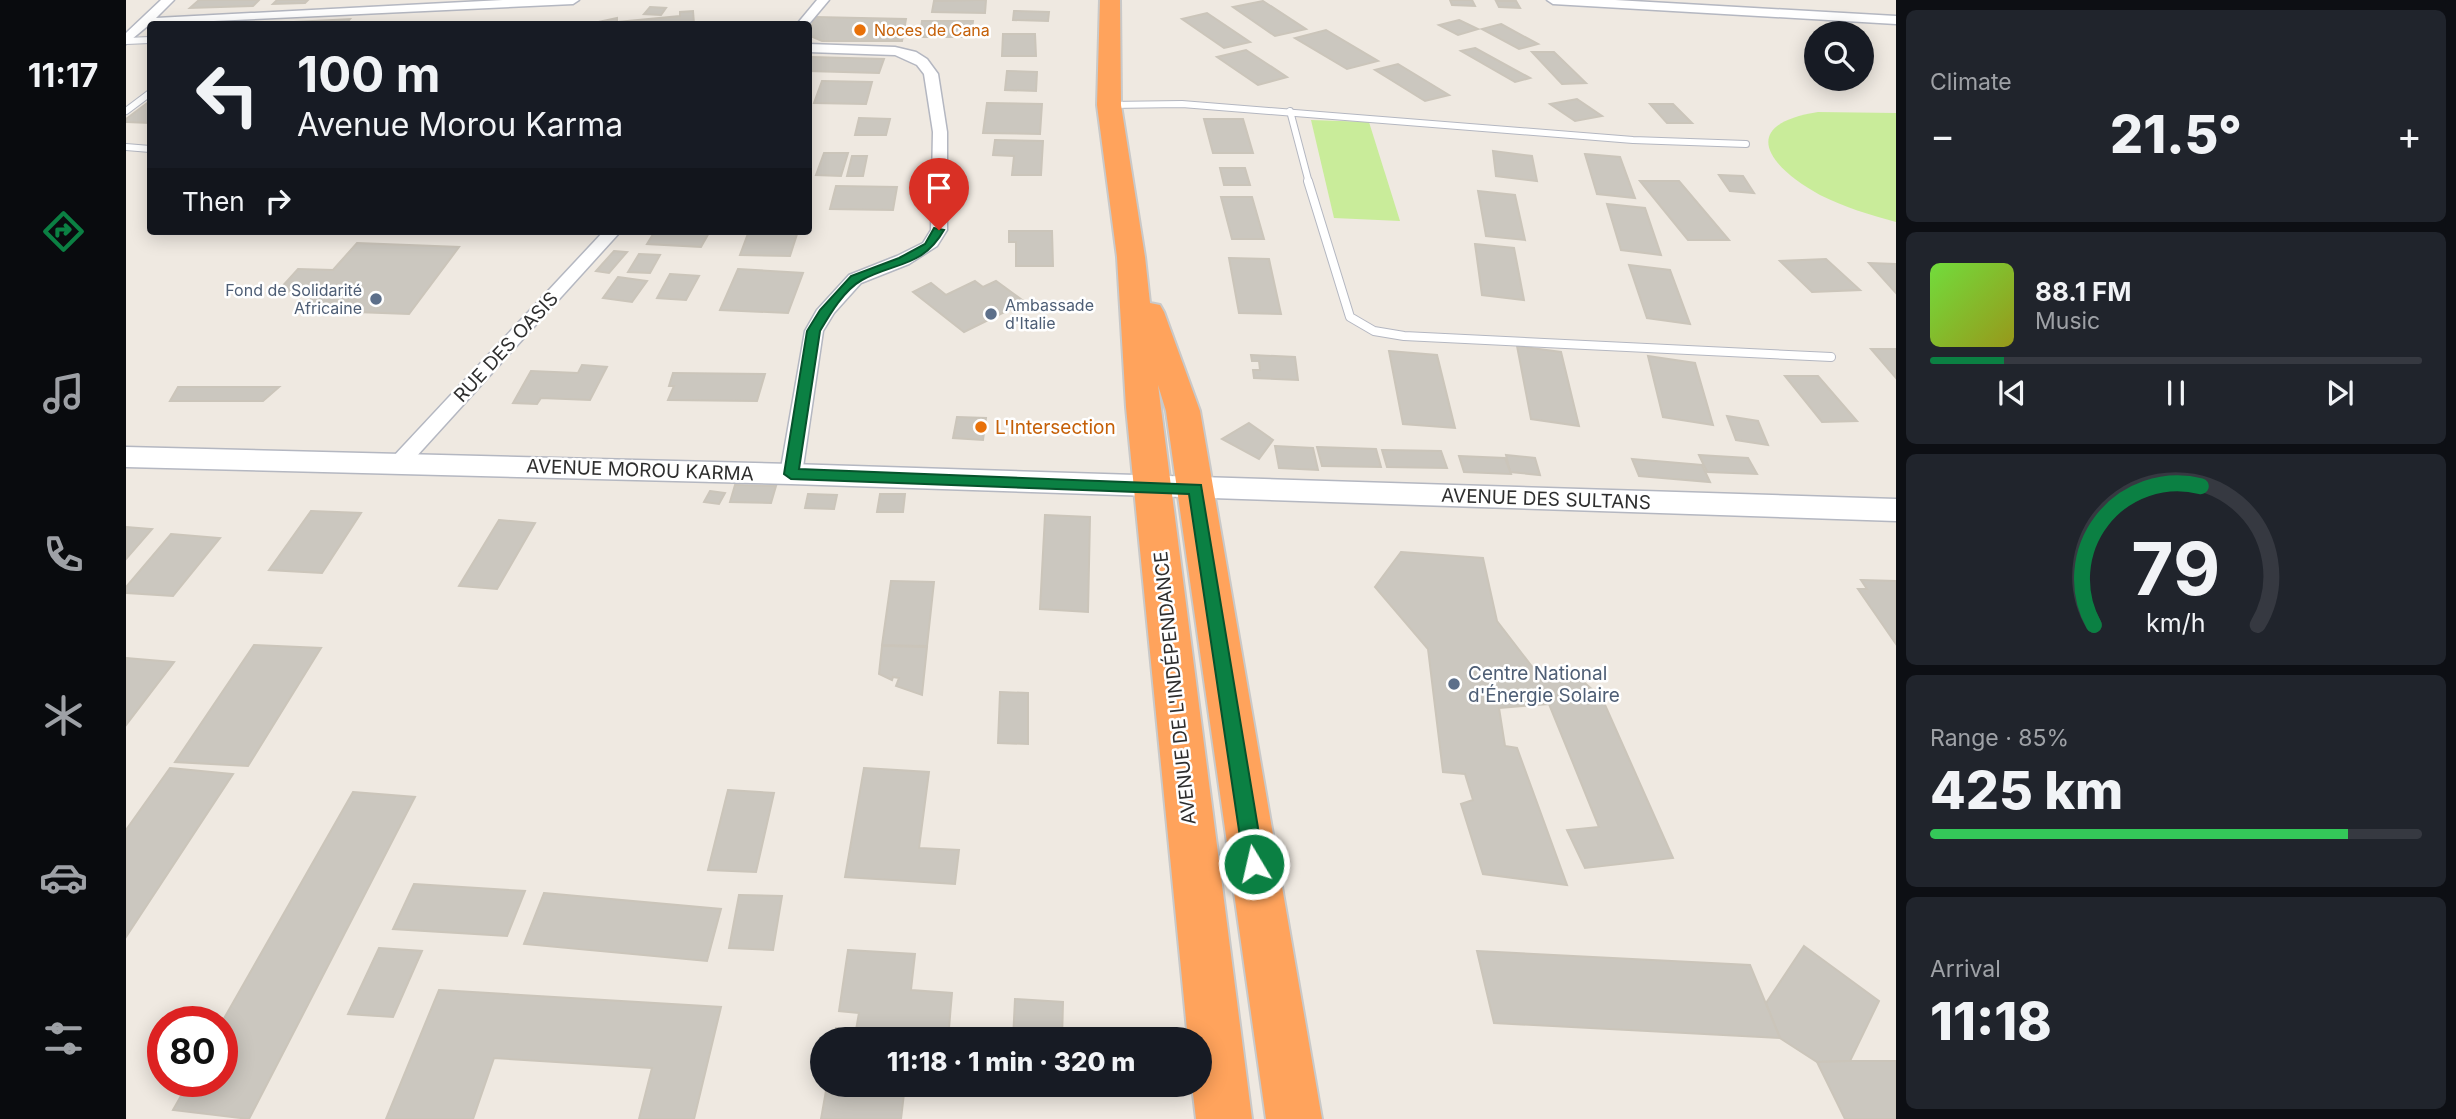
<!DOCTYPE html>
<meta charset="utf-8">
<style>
body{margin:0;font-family:Inter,sans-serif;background:#20242c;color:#f1f3f6;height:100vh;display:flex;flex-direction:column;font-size:26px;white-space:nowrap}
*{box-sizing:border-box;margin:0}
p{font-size:23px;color:#9ea1a6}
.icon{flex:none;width:38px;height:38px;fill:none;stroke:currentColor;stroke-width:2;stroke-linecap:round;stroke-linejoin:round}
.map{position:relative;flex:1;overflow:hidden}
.panel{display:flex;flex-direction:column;gap:10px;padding:10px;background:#0d0f14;width:560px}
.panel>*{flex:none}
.hud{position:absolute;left:21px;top:21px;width:665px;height:214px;border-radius:7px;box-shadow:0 4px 18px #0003;background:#171b24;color:#f1f3f6;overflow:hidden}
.fabs{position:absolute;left:1678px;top:21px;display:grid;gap:14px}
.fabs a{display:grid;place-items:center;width:70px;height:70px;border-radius:50%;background:#171b24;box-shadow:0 4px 18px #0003;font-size:35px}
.speed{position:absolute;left:21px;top:1006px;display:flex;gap:14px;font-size:35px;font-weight:700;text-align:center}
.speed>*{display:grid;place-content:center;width:91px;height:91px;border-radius:50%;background:#171b24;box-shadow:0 4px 18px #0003;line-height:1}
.speed .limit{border:10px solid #d22;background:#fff;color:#111}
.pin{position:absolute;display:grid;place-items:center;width:60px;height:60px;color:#fff;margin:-72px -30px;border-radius:50% 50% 50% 0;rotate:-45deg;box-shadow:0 0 7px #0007}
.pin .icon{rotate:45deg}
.me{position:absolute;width:77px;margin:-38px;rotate:351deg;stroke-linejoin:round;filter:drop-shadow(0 0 5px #0008)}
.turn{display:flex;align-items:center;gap:24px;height:147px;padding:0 35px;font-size:32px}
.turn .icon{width:91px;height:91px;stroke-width:2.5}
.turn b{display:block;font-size:49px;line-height:60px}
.then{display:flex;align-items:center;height:66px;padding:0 35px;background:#0003;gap:14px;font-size:26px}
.big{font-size:52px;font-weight:800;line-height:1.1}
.panel .tile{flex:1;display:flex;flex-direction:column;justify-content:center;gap:10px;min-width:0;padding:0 24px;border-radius:10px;background:#20242c}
.panel .dial{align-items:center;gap:0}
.dial svg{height:182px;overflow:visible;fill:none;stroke:#363941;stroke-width:7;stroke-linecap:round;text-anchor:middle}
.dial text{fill:#f1f3f6;stroke:none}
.song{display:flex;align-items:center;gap:21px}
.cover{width:84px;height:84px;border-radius:10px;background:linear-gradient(135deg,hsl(100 70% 55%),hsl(60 70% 35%))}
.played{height:7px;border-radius:4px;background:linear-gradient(90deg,#0b8043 15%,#363941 15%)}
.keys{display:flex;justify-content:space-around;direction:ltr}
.heat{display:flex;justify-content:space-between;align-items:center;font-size:38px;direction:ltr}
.charge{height:10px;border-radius:5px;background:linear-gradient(90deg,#34c759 85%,#363941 0)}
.trip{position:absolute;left:684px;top:1027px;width:402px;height:70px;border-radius:35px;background:#171b24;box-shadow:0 4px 18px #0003;font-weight:800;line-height:70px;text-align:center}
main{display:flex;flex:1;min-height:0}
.dock{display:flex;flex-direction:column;width:126px;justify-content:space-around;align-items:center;background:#090b0e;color:#9ea1a6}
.dock .icon{width:49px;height:49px}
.dock .active{color:#0b8043}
.dock b{font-size:32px;color:#f1f3f6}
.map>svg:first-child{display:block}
.pitch{fill:#c9ec9a}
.building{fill:#cbc7bf;stroke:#cbc5ba;stroke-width:2}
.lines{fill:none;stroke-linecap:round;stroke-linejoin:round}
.lane-far1-casing{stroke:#b4b7c1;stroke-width:8}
.lane-casing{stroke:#b4b7c1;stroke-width:10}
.street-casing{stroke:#b4b7c1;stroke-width:3}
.secondary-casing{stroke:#b4b7c1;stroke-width:3}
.highway-casing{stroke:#c9c9c9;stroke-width:4}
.lane-far1{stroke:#fff;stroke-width:6}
.lane{stroke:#fff;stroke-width:8}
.street{fill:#fff;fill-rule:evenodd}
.secondary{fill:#fff;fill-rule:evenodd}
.highway{fill:#ffa35c;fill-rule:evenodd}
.route{fill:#0b8043;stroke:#07532c;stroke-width:2}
.food-dot{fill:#e8710a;stroke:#fff;stroke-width:2.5}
.service-dot{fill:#5c6f8a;stroke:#fff;stroke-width:2.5}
.labels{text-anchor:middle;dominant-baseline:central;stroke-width:5;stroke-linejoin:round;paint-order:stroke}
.far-food-label{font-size:16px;fill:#c56008;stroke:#fff;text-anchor:start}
.far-service-label{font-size:16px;fill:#4e5e75;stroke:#fff;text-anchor:end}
.street-label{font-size:19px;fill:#2e2e2e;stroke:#fff}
.food-label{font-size:19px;fill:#c56008;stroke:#fff;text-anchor:start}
.service-label{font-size:19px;fill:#4e5e75;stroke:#fff;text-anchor:start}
</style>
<main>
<nav class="dock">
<b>11:17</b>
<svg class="icon active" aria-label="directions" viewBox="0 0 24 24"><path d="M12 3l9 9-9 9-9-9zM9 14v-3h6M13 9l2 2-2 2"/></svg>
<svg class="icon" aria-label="music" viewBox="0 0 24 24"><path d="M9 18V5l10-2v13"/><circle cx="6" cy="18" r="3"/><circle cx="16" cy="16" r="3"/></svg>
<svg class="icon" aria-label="phone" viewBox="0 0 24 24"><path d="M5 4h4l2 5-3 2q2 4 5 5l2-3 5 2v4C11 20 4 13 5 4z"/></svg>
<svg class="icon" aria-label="climate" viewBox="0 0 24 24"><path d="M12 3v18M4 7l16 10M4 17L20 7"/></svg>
<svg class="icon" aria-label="car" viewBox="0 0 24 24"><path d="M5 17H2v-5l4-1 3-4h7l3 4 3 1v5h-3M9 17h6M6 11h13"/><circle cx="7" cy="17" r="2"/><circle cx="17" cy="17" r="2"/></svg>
<svg class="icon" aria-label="filters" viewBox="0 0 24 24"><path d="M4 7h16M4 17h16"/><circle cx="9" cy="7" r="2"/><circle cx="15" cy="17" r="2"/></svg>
</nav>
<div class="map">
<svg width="1770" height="1119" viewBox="0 0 1770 1119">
<rect width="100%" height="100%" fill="#efe9e1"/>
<g class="pitch">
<path d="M1692 112 1770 113V222C1744 215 1718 207 1694 195 1643 167 1610 125 1692 112Z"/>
<path d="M1185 120 1243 122 1274 221 1208 218Z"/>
</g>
<g class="building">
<path d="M73 0H133L127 6 64 8Z"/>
<path d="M151 0H182L179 3 147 4Z"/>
<path d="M860 0 859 13 806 12 808 1Z"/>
<path d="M1324 0H1346L1349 6 1326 5Z"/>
<path d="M1137 1 1180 29 1149 36 1107 7Z"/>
<path d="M1370 1H1390L1394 8 1373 7Z"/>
<path d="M524 7 540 8 535 15 518 14Z"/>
<path d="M567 11 568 24H463L491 18V22L554 16V12Z"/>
<path d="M888 11 923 12 922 21 887 20Z"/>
<path d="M1081 13 1124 42 1098 48 1056 19Z"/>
<path d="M689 17 780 19 776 41H696L682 35Z"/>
<path d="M224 19 220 24H127Z"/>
<path d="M1333 20 1352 29 1332 35 1313 25Z"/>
<path d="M796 21H847L845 37H794Z"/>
<path d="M1375 24 1412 44 1393 49 1356 29Z"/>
<path d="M1200 30 1252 61 1221 69 1169 38Z"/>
<path d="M877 34H909L910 56H876Z"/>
<path d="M1349 48 1404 78 1389 82 1335 51Z"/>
<path d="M1120 50 1161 77 1132 85 1091 57Z"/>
<path d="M1406 52H1428L1460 83 1436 84Z"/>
<path d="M685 57 758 59 753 73 682 71Z"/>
<path d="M1272 64 1323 95 1299 101 1249 70Z"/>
<path d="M881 71 911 72 910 91 879 90Z"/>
<path d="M696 81 746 82 740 104 688 103Z"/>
<path d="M1451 99 1476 116 1449 121 1424 104Z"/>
<path d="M24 101V123L0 122V119Z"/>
<path d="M861 103 916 104 914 134 857 133Z"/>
<path d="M1524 104H1547L1566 123H1541Z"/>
<path d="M733 118 764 119 760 135H729Z"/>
<path d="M1078 119H1117L1127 153H1087Z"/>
<path d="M869 140 917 141 915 175H886L888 156 867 155Z"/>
<path d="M1367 151 1406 156 1411 181 1370 176Z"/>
<path d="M698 153H722L715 176 690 175Z"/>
<path d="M1459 154 1494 157 1509 198 1471 194Z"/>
<path d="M726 156H741L737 176H721Z"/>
<path d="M1094 168H1119L1124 185H1098Z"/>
<path d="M1593 175 1617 176 1628 193 1604 191Z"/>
<path d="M1514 181H1553L1603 240H1562Z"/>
<path d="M710 186 771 187 767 210 704 209Z"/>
<path d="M1352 191 1389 195 1399 240 1360 236Z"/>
<path d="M1095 197H1126L1138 239H1106Z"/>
<path d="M1481 204 1519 208 1535 255 1495 250Z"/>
<path d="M529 231H584L575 247 521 244Z"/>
<path d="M623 231H672L664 256 614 255Z"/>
<path d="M883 231H926L927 266H890V242H883Z"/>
<path d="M231 243 333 247 283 314 176 310 190 293 152 291 172 269 207 270Z"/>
<path d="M1349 244 1388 248 1398 300 1356 295Z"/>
<path d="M488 251 501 252 483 273 470 271Z"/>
<path d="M513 254 534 255 524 273 502 272Z"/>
<path d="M1103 258 1143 259 1155 314 1113 313Z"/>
<path d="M1700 259 1734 290 1686 292 1654 261Z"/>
<path d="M1743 263 1770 264V293Z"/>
<path d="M1503 265 1544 270 1564 324 1521 318Z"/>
<path d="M612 269 677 273 662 313 594 310Z"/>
<path d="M544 274 573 276 560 300 531 298Z"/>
<path d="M492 277 521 281 506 302 477 298Z"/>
<path d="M849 281 857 287 870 281 899 302 838 332 787 292 805 283 820 295Z"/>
<path d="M1391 346 1435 352 1453 426 1405 419Z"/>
<path d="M1745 349H1770V378Z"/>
<path d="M1263 351 1311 355 1329 428 1277 424Z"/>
<path d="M1125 355 1169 357 1172 380 1128 378 1127 370H1134L1133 361H1126Z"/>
<path d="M1522 356 1569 363 1587 425 1537 417Z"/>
<path d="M456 365 481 367 464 400 415 398 411 404 387 403 405 371 452 373Z"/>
<path d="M547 373 639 374 631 401 542 400 548 386H543Z"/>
<path d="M1659 376H1692L1731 421 1696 422Z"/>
<path d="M52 387H153L137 401H44Z"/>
<path d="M1601 416 1632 421 1642 445 1610 440Z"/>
<path d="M831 417 860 418 857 440 827 438Z"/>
<path d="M1123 423 1147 440 1133 459 1096 439Z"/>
<path d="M1149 446 1187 448 1192 470 1153 468Z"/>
<path d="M1191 447 1250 449 1255 467 1196 466Z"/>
<path d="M1256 450 1315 451 1321 468 1261 467Z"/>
<path d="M1380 455 1409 458 1414 475 1384 472Z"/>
<path d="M1573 455 1622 458 1631 474 1581 472Z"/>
<path d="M1333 456 1379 458 1385 474 1338 472Z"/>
<path d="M1506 459 1576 465 1584 482 1513 476Z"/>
<path d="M609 485 650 486 645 503 604 502Z"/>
<path d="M584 491 599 493 593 504 578 502Z"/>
<path d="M682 494 711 495 708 509 679 508Z"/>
<path d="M754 494H779L777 512H751Z"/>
<path d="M185 511 235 513 196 573 143 570Z"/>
<path d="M919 515 964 517 962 612 914 609Z"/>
<path d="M373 520 409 523 371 589 333 586Z"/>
<path d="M0 527 26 529 0 559Z"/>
<path d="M45 534 94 538 47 596 0 593V587Z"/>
<path d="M1275 552 1357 558 1371 621 1414 677H1452L1476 698 1547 858 1459 868 1441 830 1473 827 1423 704 1373 708 1379 746 1391 748 1441 885 1357 874 1335 804 1347 800 1339 774 1317 772 1302 649 1249 587Z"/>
<path d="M1735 580 1770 581V644L1732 589H1741Z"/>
<path d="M765 581 808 582 801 646 756 645Z"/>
<path d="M128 645 195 648 122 766 49 762Z"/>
<path d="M756 646 801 647 796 695 770 686 773 678 767 677 766 680 753 674Z"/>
<path d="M0 658 48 662 0 725Z"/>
<path d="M874 692 902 693V744L872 743Z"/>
<path d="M44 768 107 774 0 937V830Z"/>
<path d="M738 768 803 772 793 848 833 850 829 884 719 877Z"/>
<path d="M602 790 648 793 630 872 582 870Z"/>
<path d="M227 792 289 797 123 1119 47 1110 63 1082H96V1022Z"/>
<path d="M288 884 399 891 381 936 267 929Z"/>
<path d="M418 893 595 909 581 961 398 944Z"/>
<path d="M613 895 656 896 647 950 603 948Z"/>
<path d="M1678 946 1753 1001 1724 1061 1691 1062 1654 1038 1640 1003Z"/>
<path d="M253 948 296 951 267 1017 222 1014Z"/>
<path d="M722 950 789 954 785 990 826 993 822 1040H708L710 1028 730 1030 733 1013 713 1011Z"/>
<path d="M1351 951 1624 965 1654 1038 1368 1023Z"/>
<path d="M313 990 595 1007 568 1119H513L526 1068 368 1058 347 1119H260Z"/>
<path d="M889 999 937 1002 936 1040H887Z"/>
<path d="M1724 1061H1770V1119H1719L1691 1062Z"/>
<path d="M701 1085H779L775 1119H695Z"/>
</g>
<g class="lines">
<defs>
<g id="lane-far1">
<path d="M0 41 24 40"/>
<path d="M983 105 1056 104 1507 140 1620 144"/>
<path d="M0 111 24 93"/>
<path d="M1164 111 1183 183"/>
<path d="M0 147 24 149"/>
</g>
<path id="lane" d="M1182 181 1224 317 1248 331 1278 336 1705 357"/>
<g id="street">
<path d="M35 0H48L30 18 377 0H453L447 4 24 24 0 44V33Z"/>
<path d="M691 0H703L682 25 671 24Z"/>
<path d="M1421 0H1489L1770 16V24L1427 4Z"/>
<path d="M682 44 769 47 790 52 801 59 812 74 821 132V230L811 246 783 264 735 283 708 313 697 331 676 474 672 479 665 481 658 479 654 474 679 331 691 310 723 275 771 256 797 243 805 230 807 132 798 74 791 65 769 55 682 52Z"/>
<path d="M478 231H495L279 469 272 471 265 469 262 464 265 459Z"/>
</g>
<path id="secondary" d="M0 447 665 464 1770 499V521L665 484 0 467Z"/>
<path id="highway" d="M974 0H994L995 105 1019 257 1024 303 1034 305 1038 312 1074 411 1196 1119H1140L1040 411 1032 385 1126 1119H1070L1066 1085H1074V1040H1062L1000 407 991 257 971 105Z"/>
</defs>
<use href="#lane-far1" class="lane-far1-casing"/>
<use href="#lane" class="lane-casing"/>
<use href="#street" class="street-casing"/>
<use href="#secondary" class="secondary-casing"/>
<use href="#highway" class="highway-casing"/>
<use href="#lane-far1" class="lane-far1"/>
<use href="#lane" class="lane"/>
<use href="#street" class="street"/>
<use href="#secondary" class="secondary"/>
<use href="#highway" class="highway"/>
</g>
<path class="route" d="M808 228 818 230C797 267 770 262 736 280 718 290 704 314 694 331L673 469 1075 485 1138 864 1135 871 1128 874 1121 871 1118 864 1063 494 665 479 658 474 681 331 694 310 725 276 773 258 799 244Z"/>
<g class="food-dot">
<circle cx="734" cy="30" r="7"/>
<circle cx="855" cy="427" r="7"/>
</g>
<g class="service-dot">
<circle cx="250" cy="299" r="7"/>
<circle cx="865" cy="314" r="7"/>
<circle cx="1328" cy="684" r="7"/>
</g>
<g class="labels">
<g class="far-food-label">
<text x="748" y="30">Noces de Cana</text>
</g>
<g class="far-service-label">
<text x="236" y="290">Fond de Solidarité<tspan x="236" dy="18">Africaine</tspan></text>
<text x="879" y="305" text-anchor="start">Ambassade<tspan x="879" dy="18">d'Italie</tspan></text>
</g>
<g class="street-label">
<text transform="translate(380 347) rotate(-47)">RUE DES OASIS</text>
<text transform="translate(514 470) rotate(2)">AVENUE MOROU KARMA</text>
<text transform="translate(1420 499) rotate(2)">AVENUE DES SULTANS</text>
<text transform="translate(1049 688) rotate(-96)">AVENUE DE L'INDÉPENDANCE</text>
</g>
<g class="food-label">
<text x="869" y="427">L'Intersection</text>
</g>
<g class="service-label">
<text x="1342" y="673">Centre National<tspan x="1342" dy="22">d'Énergie Solaire</tspan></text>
</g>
</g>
</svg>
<div class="fabs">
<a><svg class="icon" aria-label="search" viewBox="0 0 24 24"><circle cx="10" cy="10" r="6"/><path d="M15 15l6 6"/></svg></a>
</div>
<div class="speed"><div class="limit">80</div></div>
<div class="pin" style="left:813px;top:230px;background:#d93025"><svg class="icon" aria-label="arrive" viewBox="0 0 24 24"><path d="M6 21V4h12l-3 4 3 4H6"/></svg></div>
<svg class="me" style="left:1128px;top:864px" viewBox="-20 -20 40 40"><circle r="17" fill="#0b8043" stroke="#fff" stroke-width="3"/><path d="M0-11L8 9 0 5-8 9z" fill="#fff"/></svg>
<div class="trip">11:18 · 1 min · 320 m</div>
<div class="hud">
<div class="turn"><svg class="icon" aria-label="left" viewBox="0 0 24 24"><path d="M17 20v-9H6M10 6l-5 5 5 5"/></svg><div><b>100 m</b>Avenue Morou Karma</div></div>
<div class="then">Then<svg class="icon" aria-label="right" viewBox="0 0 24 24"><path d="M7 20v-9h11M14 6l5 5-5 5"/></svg></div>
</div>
</div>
<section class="panel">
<div class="tile"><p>Climate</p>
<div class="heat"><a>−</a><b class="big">21.5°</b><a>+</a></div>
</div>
<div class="tile">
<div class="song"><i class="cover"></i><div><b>88.1 FM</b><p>Music</p></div></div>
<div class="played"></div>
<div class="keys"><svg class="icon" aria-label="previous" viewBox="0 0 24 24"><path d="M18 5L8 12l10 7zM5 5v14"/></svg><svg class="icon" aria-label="pause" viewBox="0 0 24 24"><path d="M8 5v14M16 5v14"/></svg><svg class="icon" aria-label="next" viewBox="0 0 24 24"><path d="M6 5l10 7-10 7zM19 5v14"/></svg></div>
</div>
<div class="tile dial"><svg viewBox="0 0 100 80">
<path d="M14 69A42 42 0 1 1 86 69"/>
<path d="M14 69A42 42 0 0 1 61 8" stroke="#0b8043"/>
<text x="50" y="56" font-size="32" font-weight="700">79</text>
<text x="50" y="72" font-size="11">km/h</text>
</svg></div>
<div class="tile"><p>Range · 85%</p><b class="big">425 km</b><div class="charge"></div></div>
<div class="tile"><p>Arrival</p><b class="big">11:18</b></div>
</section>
</main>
